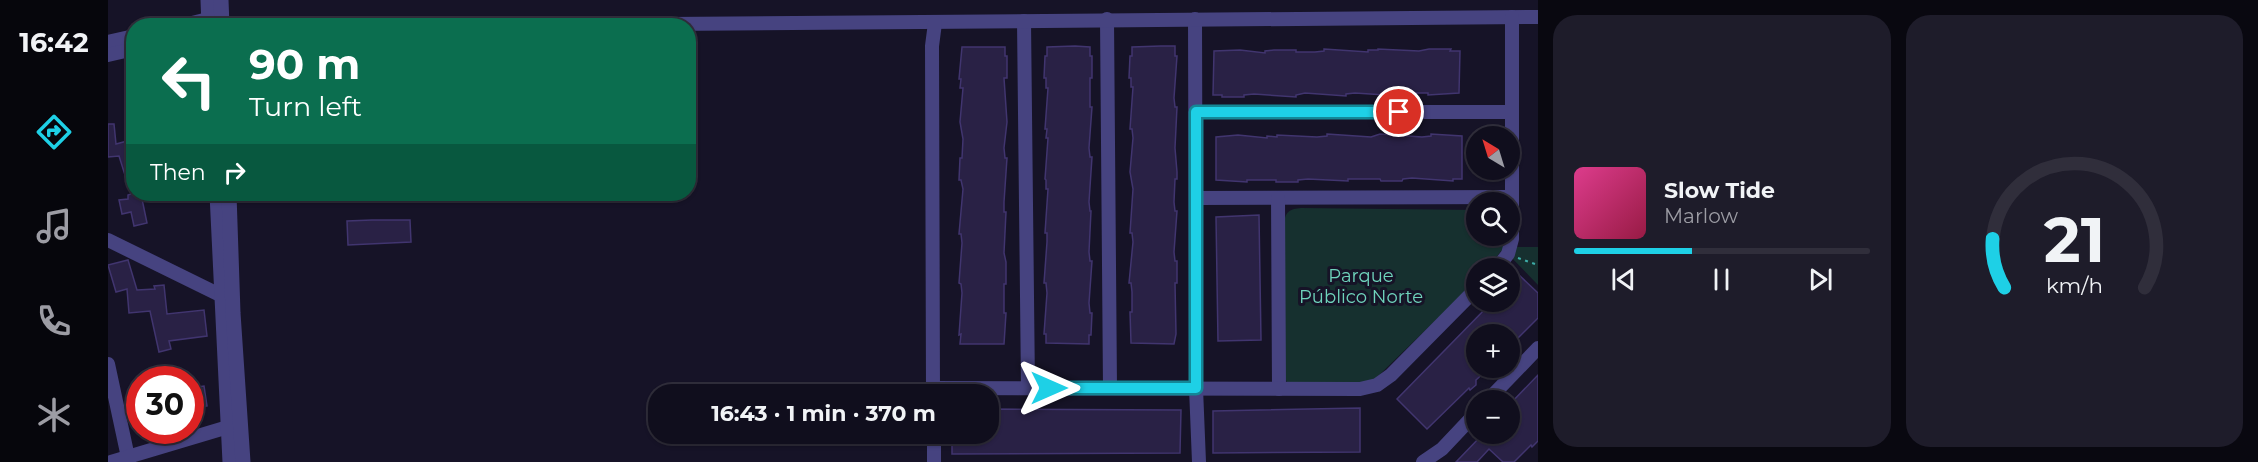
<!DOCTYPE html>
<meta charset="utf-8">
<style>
body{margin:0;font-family:Montserrat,sans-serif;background:#1e1c2a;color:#f1f3f6;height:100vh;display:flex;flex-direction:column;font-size:22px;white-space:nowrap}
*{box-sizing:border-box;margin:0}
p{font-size:20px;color:#9c9ca4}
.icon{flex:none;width:33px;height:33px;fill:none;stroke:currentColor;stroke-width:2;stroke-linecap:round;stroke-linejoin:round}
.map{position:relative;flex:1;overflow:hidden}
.panel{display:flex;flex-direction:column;gap:15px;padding:15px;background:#090810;width:720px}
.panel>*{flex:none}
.guide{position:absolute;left:18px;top:18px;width:570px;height:183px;border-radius:24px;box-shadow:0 2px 4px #0004,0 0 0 2px #302e3b;background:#0b6e4f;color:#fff;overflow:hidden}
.needle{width:39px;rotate:322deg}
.fabs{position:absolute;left:1358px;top:126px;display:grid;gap:12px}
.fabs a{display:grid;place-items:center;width:54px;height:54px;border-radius:50%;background:#100e1d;box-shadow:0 2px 4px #0004,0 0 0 2px #302e3b;font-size:30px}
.speed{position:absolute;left:18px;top:366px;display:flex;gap:12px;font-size:30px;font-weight:700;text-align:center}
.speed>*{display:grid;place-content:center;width:78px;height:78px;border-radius:50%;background:#100e1d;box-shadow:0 2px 4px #0004,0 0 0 2px #302e3b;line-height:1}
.speed .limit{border:9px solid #d22;background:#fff;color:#111}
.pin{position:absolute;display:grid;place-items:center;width:51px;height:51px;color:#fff;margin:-26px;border:3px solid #fff;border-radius:50%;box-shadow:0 2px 6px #0007}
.me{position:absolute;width:66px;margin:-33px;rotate:90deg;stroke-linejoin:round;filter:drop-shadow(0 0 4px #0008)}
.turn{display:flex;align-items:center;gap:21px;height:126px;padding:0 24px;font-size:27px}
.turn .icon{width:78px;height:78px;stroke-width:2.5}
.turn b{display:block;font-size:42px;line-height:51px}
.then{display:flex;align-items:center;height:57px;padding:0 24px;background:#0003;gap:12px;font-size:22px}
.panel .tile{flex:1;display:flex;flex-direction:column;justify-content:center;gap:9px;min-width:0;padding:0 21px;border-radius:24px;background:#1e1c2a}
.panel .dial{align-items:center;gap:0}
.dial svg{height:156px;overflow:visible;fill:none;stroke:#302e3b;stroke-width:7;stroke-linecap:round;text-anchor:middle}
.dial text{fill:#f1f3f6;stroke:none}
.song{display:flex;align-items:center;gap:18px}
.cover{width:72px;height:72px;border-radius:9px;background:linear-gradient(135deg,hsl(330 70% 55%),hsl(340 70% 35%))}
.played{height:6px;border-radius:3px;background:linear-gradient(90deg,#1ed0e6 40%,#302e3b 40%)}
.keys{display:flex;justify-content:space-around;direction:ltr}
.panel .tiles{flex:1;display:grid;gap:15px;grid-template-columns:repeat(2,1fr)}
.trip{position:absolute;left:540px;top:384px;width:351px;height:60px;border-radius:24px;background:#100e1d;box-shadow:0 2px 4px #0004,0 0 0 2px #302e3b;font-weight:700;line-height:60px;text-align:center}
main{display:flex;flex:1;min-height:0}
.tab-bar{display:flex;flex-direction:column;width:108px;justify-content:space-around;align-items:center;background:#06060c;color:#9c9ca4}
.tab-bar .icon{width:42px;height:42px}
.tab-bar .current{color:#1ed0e6}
.tab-bar b{font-size:27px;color:#f1f3f6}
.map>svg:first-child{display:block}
.green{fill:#16302f}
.building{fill:#292145;stroke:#41356f;stroke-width:1.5}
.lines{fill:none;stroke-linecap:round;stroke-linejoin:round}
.path{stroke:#3eada8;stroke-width:2;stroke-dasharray:3 4.5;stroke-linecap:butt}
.minor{stroke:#464380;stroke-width:14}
.tertiary{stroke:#464380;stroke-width:15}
.route-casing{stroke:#148796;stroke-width:15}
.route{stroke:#1ed0e6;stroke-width:10}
.labels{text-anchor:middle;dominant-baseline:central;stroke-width:6;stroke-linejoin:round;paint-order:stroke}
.park-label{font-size:18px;fill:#6fd4bc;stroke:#161327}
</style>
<main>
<nav class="tab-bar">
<b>16:42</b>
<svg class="icon current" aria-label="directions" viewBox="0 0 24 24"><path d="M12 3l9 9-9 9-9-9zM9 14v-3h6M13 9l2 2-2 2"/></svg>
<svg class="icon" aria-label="music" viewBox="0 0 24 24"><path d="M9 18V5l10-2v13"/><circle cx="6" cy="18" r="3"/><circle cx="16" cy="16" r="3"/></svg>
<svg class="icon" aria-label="phone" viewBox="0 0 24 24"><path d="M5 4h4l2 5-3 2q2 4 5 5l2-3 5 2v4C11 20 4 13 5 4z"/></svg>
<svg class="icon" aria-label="climate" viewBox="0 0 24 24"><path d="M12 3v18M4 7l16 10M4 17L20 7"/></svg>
</nav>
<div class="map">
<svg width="1430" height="462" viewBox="0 0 1430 462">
<rect width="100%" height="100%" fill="#161327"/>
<path class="green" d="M1193 208 1368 210V236H1396V243L1402 247H1430V285L1400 254 1393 251 1380 268H1368V281L1265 381 1254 384 1184 385 1179 382 1176 377V222C1178 211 1182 209 1193 208Z"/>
<g class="building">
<path d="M967 46 982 47V56H984V78H982V107H984L981 148 982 157H984L981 202 982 211H983L981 252 982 261H984L981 303 982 313H984L983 335H981V344L938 343V334H936L939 293 938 283H936L939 242V233H937L940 189H938V180L937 179 940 138H938L939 129H937L940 88H938V78H936L937 56H939V47Z"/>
<path d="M1053 46H1067V56H1069L1066 98 1067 107H1069L1067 148 1069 172V179H1067L1066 202 1067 211H1069L1066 252 1067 261H1069V283H1067L1068 334 1066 344 1023 343 1022 312H1024V292L1023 283H1021L1025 242 1024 233H1022L1025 189 1022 172 1025 138 1024 129H1022L1025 87H1023V78H1021L1022 56H1024V47Z"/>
<path d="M854 47H897V56H899V78H896L899 122 896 148 897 158H899L896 202V212H898L896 253 898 262V284H896V313H898L896 344H852L853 334 851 335 854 293 853 284 851 283 854 243 853 234H851L855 189 853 180H851L852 158H854L855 139 852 122 855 88H852L853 79H851Z"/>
<path d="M1216 49 1260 52V50H1270V49L1311 51 1321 49H1343L1342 51H1352L1351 93 1320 95V93H1301L1292 94V96L1247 93 1238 94V96L1197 93 1188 95V97L1146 94 1136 95V97H1114V95H1105L1106 51 1132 50 1157 53V51L1166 50H1188V52H1207L1216 51Z"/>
<path d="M0 124H6L8 144 23 140 26 151 21 152 26 165V194H33L39 223 26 226 23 212 14 214 11 200 20 199V195L23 194 11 156 0 157Z"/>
<path d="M1219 134 1263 137 1272 134 1314 137 1323 136V134L1354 136V179H1345V181L1304 178 1295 179 1294 181H1273L1272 179H1240V181L1200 179 1190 180V182H1168V180H1139V182L1108 180V137L1130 135 1159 138V136L1169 137V135L1209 137 1219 136Z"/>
<path d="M1151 215 1153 340 1110 341 1108 217Z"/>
<path d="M264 220H302L303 242 240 245 239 221Z"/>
<path d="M20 260 29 290 47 289 46 286 56 285 59 314 96 310 99 336 61 341 63 349 51 352 42 311 21 313 19 289 8 292 0 265Z"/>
<path d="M1411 275 1430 293V318L1401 347V334H1368V368H1381L1368 380V385L1362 390 1361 388 1319 429 1289 399 1384 302H1401V285Z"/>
<path d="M1430 375V441L1424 447 1423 445 1406 462H1395L1381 449 1369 462H1348L1375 434H1401V405Z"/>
<path d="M96 386 99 406 82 409V388Z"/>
<path d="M1252 408V452L1105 453V411Z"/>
<path d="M881 409 1073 410 1072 453 844 454V439L880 438Z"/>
</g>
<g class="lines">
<path class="path" d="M1410 258 1430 265"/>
<g class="minor">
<path d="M999 19 1002 388"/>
<path d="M1087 19 1088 388 1091 462"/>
<path d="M916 21 920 388"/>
<path d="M72 26 100 19 110 23"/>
<path d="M299 26 1430 17"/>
<path d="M0 42 26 36"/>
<path d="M0 55 26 49"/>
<path d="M1088 112H1404"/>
<path d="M1089 198 1404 197"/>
<path d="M1170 198 1171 389"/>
<path d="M0 240 114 296"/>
<path d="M1389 268 1400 254 1404 239V17"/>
<path d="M0 364 21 462"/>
<path d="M825 388 1252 389 1269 385 1283 375 1368 289"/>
<path d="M825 394 824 46 827 23"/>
<path d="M1380 400 1430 348"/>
<path d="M826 434V462"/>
<path d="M3 462 120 427"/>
<path d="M1315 462 1334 449 1368 413"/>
</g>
<g class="tertiary">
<path d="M100 0 101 26"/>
<path d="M113 0 114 26"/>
<path d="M109 194 122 462"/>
<path d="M121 194 125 313 135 462"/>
</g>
</g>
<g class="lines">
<defs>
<path id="route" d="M941 388H1088V112H1291"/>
</defs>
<use href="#route" class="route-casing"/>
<use href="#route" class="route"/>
</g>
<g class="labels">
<g class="park-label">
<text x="1253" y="276">Parque<tspan x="1253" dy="21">Público Norte</tspan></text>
</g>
</g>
</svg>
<div class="fabs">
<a><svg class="needle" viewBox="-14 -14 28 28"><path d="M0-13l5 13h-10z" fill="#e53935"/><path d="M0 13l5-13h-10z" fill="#9c9ca4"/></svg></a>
<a><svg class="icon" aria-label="search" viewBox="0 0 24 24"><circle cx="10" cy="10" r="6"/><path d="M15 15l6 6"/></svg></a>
<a><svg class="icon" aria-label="layers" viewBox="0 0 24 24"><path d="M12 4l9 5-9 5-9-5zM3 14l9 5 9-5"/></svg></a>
<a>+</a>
<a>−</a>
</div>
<div class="speed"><div class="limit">30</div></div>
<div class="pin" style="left:1291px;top:112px;background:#d93025"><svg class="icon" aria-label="arrive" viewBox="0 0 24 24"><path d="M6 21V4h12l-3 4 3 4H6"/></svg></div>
<svg class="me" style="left:941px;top:388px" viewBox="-20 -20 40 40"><path d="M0-17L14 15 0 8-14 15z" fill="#1ed0e6" stroke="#fff" stroke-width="4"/></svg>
<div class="trip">16:43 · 1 min · 370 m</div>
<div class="guide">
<div class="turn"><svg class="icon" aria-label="left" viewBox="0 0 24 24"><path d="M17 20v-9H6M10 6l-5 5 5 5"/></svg><div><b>90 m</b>Turn left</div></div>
<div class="then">Then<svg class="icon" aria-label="right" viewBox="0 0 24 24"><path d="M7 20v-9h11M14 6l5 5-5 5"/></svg></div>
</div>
</div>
<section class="panel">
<div class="tiles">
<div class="tile">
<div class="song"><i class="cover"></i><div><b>Slow Tide</b><p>Marlow</p></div></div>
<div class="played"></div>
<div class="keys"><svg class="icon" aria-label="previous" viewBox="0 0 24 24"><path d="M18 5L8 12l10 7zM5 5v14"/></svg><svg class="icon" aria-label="pause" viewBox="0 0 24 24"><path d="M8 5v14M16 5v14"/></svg><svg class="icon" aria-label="next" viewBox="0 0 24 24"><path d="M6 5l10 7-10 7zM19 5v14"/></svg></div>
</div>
<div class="tile dial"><svg viewBox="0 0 100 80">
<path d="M14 69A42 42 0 1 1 86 69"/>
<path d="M14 69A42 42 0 0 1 8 44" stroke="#1ed0e6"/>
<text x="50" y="56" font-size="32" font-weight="700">21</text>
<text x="50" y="72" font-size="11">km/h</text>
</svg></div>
</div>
</section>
</main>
